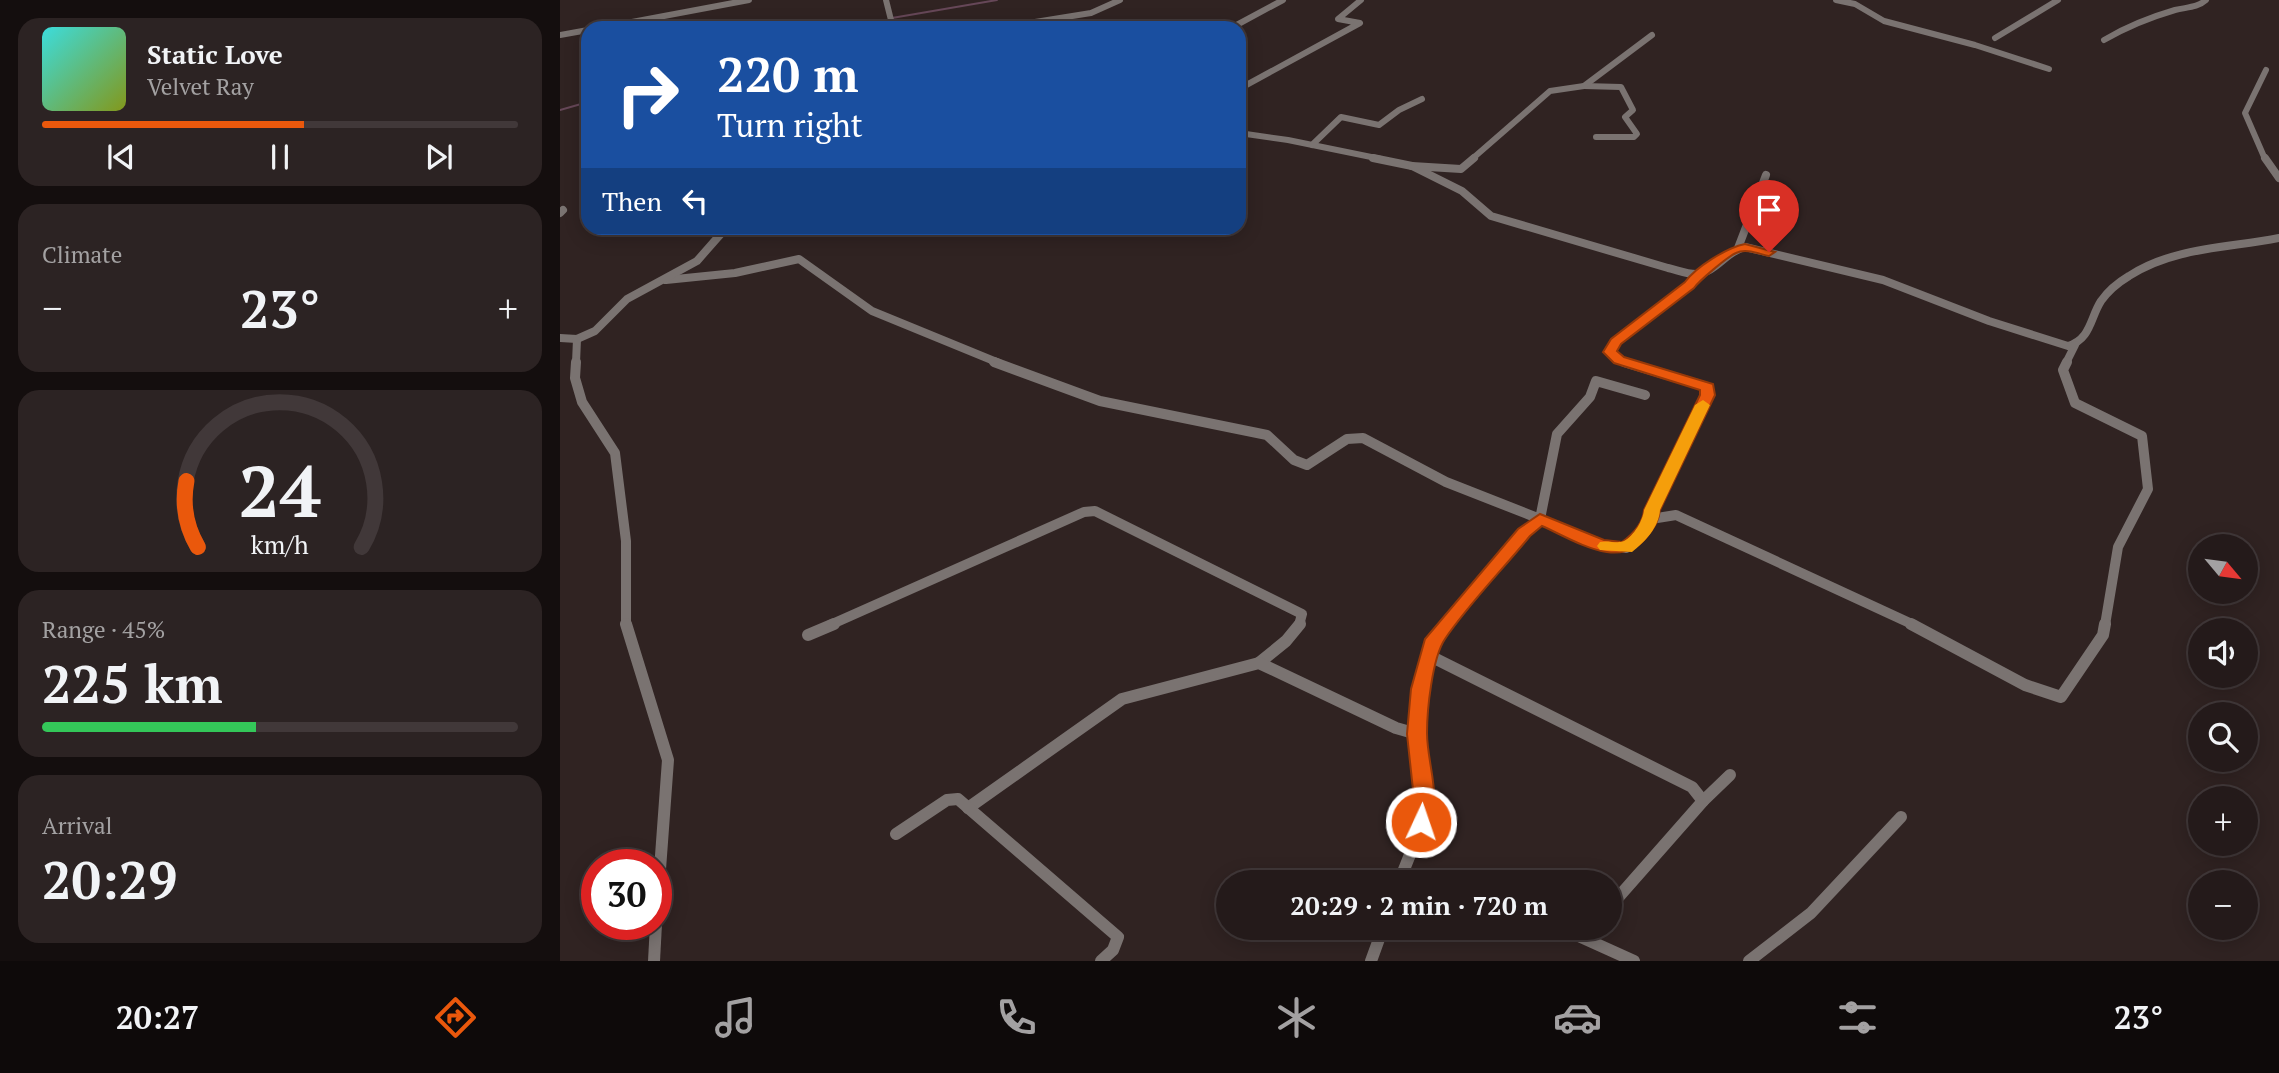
<!DOCTYPE html>
<meta charset="utf-8">
<style>
body{margin:0;font-family:"PT Serif",serif;background:#2c2323;color:#f1f3f6;height:100vh;display:flex;flex-direction:column;font-size:26px;white-space:nowrap}
*{box-sizing:border-box;margin:0}
p{font-size:23px;color:#a3a1a2}
.icon{flex:none;width:38px;height:38px;fill:none;stroke:currentColor;stroke-width:2;stroke-linecap:round;stroke-linejoin:round}
.map{position:relative;flex:1;overflow:hidden}
.side{display:flex;flex-direction:column;gap:18px;padding:18px;background:#140e0e;width:560px}
.side>*{flex:none}
.banner{position:absolute;left:21px;top:21px;width:665px;height:214px;border-radius:21px;box-shadow:0 4px 18px #0003,0 0 0 2px #413839;background:#1a4fa0;color:#fff;overflow:hidden}
.needle{width:46px;rotate:119deg}
.tools{position:absolute;left:1628px;top:534px;display:grid;gap:14px}
.tools a{display:grid;place-items:center;width:70px;height:70px;border-radius:50%;background:#241a1a;box-shadow:0 4px 18px #0003,0 0 0 2px #413839;font-size:35px}
.speed{position:absolute;left:21px;top:849px;display:flex;gap:14px;font-size:35px;font-weight:700;text-align:center}
.speed>*{display:grid;place-content:center;width:91px;height:91px;border-radius:50%;background:#241a1a;box-shadow:0 4px 18px #0003,0 0 0 2px #413839;line-height:1}
.speed .limit{border:10px solid #d22;background:#fff;color:#111}
.pin{position:absolute;display:grid;place-items:center;width:60px;height:60px;color:#fff;margin:-72px -30px;border-radius:50% 50% 50% 0;rotate:-45deg;box-shadow:0 0 7px #0007}
.pin .icon{rotate:45deg}
.me{position:absolute;width:77px;margin:-38px;rotate:3deg;stroke-linejoin:round;filter:drop-shadow(0 0 5px #0008)}
.turn{display:flex;align-items:center;gap:24px;height:147px;padding:0 21px;font-size:32px}
.turn .icon{width:91px;height:91px;stroke-width:2.5}
.turn b{display:block;font-size:49px;line-height:60px}
.then{display:flex;align-items:center;height:66px;padding:0 21px;background:#0003;gap:14px;font-size:26px}
.big{font-size:52px;font-weight:700;line-height:1.1}
.side .widget{flex:1;display:flex;flex-direction:column;justify-content:center;gap:10px;min-width:0;padding:0 24px;border-radius:21px;background:#2c2323}
.side .dial{align-items:center;gap:0}
.dial svg{height:182px;overflow:visible;fill:none;stroke:#413839;stroke-width:7;stroke-linecap:round;text-anchor:middle}
.dial text{fill:#f1f3f6;stroke:none}
.song{display:flex;align-items:center;gap:21px}
.cover{width:84px;height:84px;border-radius:10px;background:linear-gradient(135deg,hsl(180 70% 55%),hsl(70 70% 35%))}
.played{height:7px;border-radius:4px;background:linear-gradient(90deg,#ea580c 55%,#413839 55%)}
.keys{display:flex;justify-content:space-around;direction:ltr}
.heat{display:flex;justify-content:space-between;align-items:center;font-size:38px;direction:ltr}
.charge{height:10px;border-radius:5px;background:linear-gradient(90deg,#34c759 45%,#413839 0)}
.trip{position:absolute;left:656px;top:870px;width:406px;height:70px;border-radius:35px;background:#241a1a;box-shadow:0 4px 18px #0003,0 0 0 2px #413839;font-weight:700;line-height:70px;text-align:center}
.tabs{display:flex;height:112px;justify-content:space-around;align-items:center;background:#0e0a0a;color:#a3a1a2}
.tabs .icon{width:49px;height:49px}
.tabs .current{color:#ea580c}
.tabs b{font-size:32px;color:#f1f3f6}
main{display:flex;flex:1;min-height:0}
.map>svg:first-child{display:block}
.lines{fill:none;stroke-linecap:round;stroke-linejoin:round}
.stream{stroke:#664758;stroke-width:2}
.street-far3{stroke:#7a7371;stroke-width:6}
.street-far2{stroke:#7a7371;stroke-width:8}
.street-far1{stroke:#7a7371;stroke-width:10}
.street{stroke:#7a7371;stroke-width:12}
.route{fill:#ea580c;stroke:#983908;stroke-width:2}
.slow{fill:#f59e0b}
</style>
<main>
<section class="side">
<div class="widget">
<div class="song"><i class="cover"></i><div><b>Static Love</b><p>Velvet Ray</p></div></div>
<div class="played"></div>
<div class="keys"><svg class="icon" aria-label="previous" viewBox="0 0 24 24"><path d="M18 5L8 12l10 7zM5 5v14"/></svg><svg class="icon" aria-label="pause" viewBox="0 0 24 24"><path d="M8 5v14M16 5v14"/></svg><svg class="icon" aria-label="next" viewBox="0 0 24 24"><path d="M6 5l10 7-10 7zM19 5v14"/></svg></div>
</div>
<div class="widget"><p>Climate</p>
<div class="heat"><a>−</a><b class="big">23°</b><a>+</a></div>
</div>
<div class="widget dial"><svg viewBox="0 0 100 80">
<path d="M14 69A42 42 0 1 1 86 69"/>
<path d="M14 69A42 42 0 0 1 9 40" stroke="#ea580c"/>
<text x="50" y="56" font-size="32" font-weight="700">24</text>
<text x="50" y="72" font-size="11">km/h</text>
</svg></div>
<div class="widget"><p>Range · 45%</p><b class="big">225 km</b><div class="charge"></div></div>
<div class="widget"><p>Arrival</p><b class="big">20:29</b></div>
</section>
<div class="map">
<svg width="1719" height="961" viewBox="0 0 1719 961">
<rect width="100%" height="100%" fill="#302322"/>
<g class="lines">
<g class="stream">
<path d="M332 18 437 0"/>
<path d="M271 28 317 20"/>
<path d="M0 110 28 102"/>
</g>
<g class="street-far3">
<path d="M326 0 333 28"/>
<path d="M1276 0 1295 4 1324 21 1415 45 1489 69"/>
<path d="M40 28 189 0"/>
<path d="M437 28 531 13 560 0"/>
<path d="M671 28 723 0"/>
<path d="M0 35 28 30"/>
<path d="M1435 38 1498 0"/>
<path d="M1544 40C1566 27 1591 17 1615 10 1627 7 1637 8 1646 0"/>
<path d="M1024 86 1061 87 1073 110 1065 117 1077 134 1074 137H1036"/>
<path d="M679 89 800 23 778 19 801 0"/>
<path d="M679 133 728 140 821 159"/>
<path d="M752 145 781 117 819 125 839 110 862 99"/>
<path d="M912 159 990 91 1024 86 1092 35"/>
<path d="M1705 159 1685 113 1706 70"/>
</g>
<g class="street-far2">
<path d="M813 158 852 166 902 191 931 216 1108 268C1117 270 1127 274 1136 274 1156 273 1166 251 1185 247L1323 280 1429 321 1508 346C1531 339 1530 318 1541 301 1548 291 1559 282 1569 276 1613 247 1669 248 1719 238"/>
<path d="M1705 158 1719 178"/>
<path d="M852 166 901 169 914 158"/>
<path d="M0 213 3 210"/>
<path d="M1178 248 1206 175"/>
<path d="M106 280 175 273 239 259 312 311 439 363"/>
<path d="M0 338 17 339 35 331 67 299 137 261 166 228"/>
<path d="M16 363 17 339"/>
<path d="M1070 363 1059 360 1050 352 1055 342 1129 285 1138 274"/>
<path d="M1506 363 1515 345"/>
</g>
<g class="street-far1">
<path d="M16 362 15 378 22 402 55 453 66 541V625"/>
<path d="M434 362 540 401 707 435 734 460 747 465 787 439 803 438 886 482 980 519 997 434 1030 397 1036 381 1085 395"/>
<path d="M1064 362 1147 387V395L1092 510 1091 519"/>
<path d="M1507 362 1503 370 1515 403 1582 436 1588 489 1558 547 1545 625"/>
<path d="M270 625 524 512 535 511 742 614 739 625"/>
<path d="M886 625 964 532 980 519 1041 545 1066 548 1076 540 1091 519 1116 515 1354 625"/>
</g>
<g class="street">
<path d="M66 624 108 760 96 924"/>
<path d="M1351 624 1465 685 1501 697 1543 635 1545 624"/>
<path d="M248 635 274 624"/>
<path d="M870 656 1132 787 1143 801"/>
<path d="M699 663 726 641 740 624"/>
<path d="M408 808 562 699 699 663 836 728 857 734"/>
<path d="M336 834 387 800 398 799 558 937 553 950 541 961"/>
<path d="M839 882C849 856 863 828 864 800 865 778 858 757 857 735 856 698 863 652 887 624"/>
<path d="M1055 901 1143 801 1170 775"/>
<path d="M1001 928 1074 961"/>
<path d="M94 961 96 924"/>
<path d="M811 961 823 928"/>
<path d="M1189 961 1251 913 1341 817"/>
</g>
</g>
<path class="route" d="M1185 244 1215 252 1209 256C1199 254 1186 248 1176 253 1167 257 1139 281 1134 288L1061 344 1057 351 1064 357 1153 384 1155 395 1100 510C1099 520 1095 526 1089 534 1062 573 1016 541 982 526L970 536C944 568 907 606 885 639 872 658 867 711 867 733 867 764 883 800 868 829L861 831 854 829 850 822 854 799 847 734 851 689 865 639 958 529 980 514 1044 540 1062 542C1073 534 1083 524 1084 510L1140 395V390L1054 363 1043 352 1051 339 1125 282C1136 267 1166 248 1185 244Z"/>
<path class="slow" d="M1143 400 1150 405 1100 510C1099 527 1085 542 1072 552L1040 550 1037 546 1040 542C1048 540 1057 544 1064 541 1074 536 1083 520 1084 510L1135 405Z"/>
</svg>
<div class="tools">
<a><svg class="needle" viewBox="-14 -14 28 28"><path d="M0-13l5 13h-10z" fill="#e53935"/><path d="M0 13l5-13h-10z" fill="#a3a1a2"/></svg></a>
<a><svg class="icon" aria-label="sound" viewBox="0 0 24 24"><path d="M4 9h4l5-4v14l-5-4H4zM17 9q2 3 0 6"/></svg></a>
<a><svg class="icon" aria-label="search" viewBox="0 0 24 24"><circle cx="10" cy="10" r="6"/><path d="M15 15l6 6"/></svg></a>
<a>+</a>
<a>−</a>
</div>
<div class="speed"><div class="limit">30</div></div>
<div class="pin" style="left:1209px;top:252px;background:#d93025"><svg class="icon" aria-label="arrive" viewBox="0 0 24 24"><path d="M6 21V4h12l-3 4 3 4H6"/></svg></div>
<svg class="me" style="left:861px;top:822px" viewBox="-20 -20 40 40"><circle r="17" fill="#ea580c" stroke="#fff" stroke-width="3"/><path d="M0-11L8 9 0 5-8 9z" fill="#fff"/></svg>
<div class="trip">20:29 · 2 min · 720 m</div>
<div class="banner">
<div class="turn"><svg class="icon" aria-label="right" viewBox="0 0 24 24"><path d="M7 20v-9h11M14 6l5 5-5 5"/></svg><div><b>220 m</b>Turn right</div></div>
<div class="then">Then<svg class="icon" aria-label="left" viewBox="0 0 24 24"><path d="M17 20v-9H6M10 6l-5 5 5 5"/></svg></div>
</div>
</div>
</main>
<nav class="tabs">
<b>20:27</b>
<svg class="icon current" aria-label="directions" viewBox="0 0 24 24"><path d="M12 3l9 9-9 9-9-9zM9 14v-3h6M13 9l2 2-2 2"/></svg>
<svg class="icon" aria-label="music" viewBox="0 0 24 24"><path d="M9 18V5l10-2v13"/><circle cx="6" cy="18" r="3"/><circle cx="16" cy="16" r="3"/></svg>
<svg class="icon" aria-label="phone" viewBox="0 0 24 24"><path d="M5 4h4l2 5-3 2q2 4 5 5l2-3 5 2v4C11 20 4 13 5 4z"/></svg>
<svg class="icon" aria-label="climate" viewBox="0 0 24 24"><path d="M12 3v18M4 7l16 10M4 17L20 7"/></svg>
<svg class="icon" aria-label="car" viewBox="0 0 24 24"><path d="M5 17H2v-5l4-1 3-4h7l3 4 3 1v5h-3M9 17h6M6 11h13"/><circle cx="7" cy="17" r="2"/><circle cx="17" cy="17" r="2"/></svg>
<svg class="icon" aria-label="filters" viewBox="0 0 24 24"><path d="M4 7h16M4 17h16"/><circle cx="9" cy="7" r="2"/><circle cx="15" cy="17" r="2"/></svg>
<b>23°</b>
</nav>
